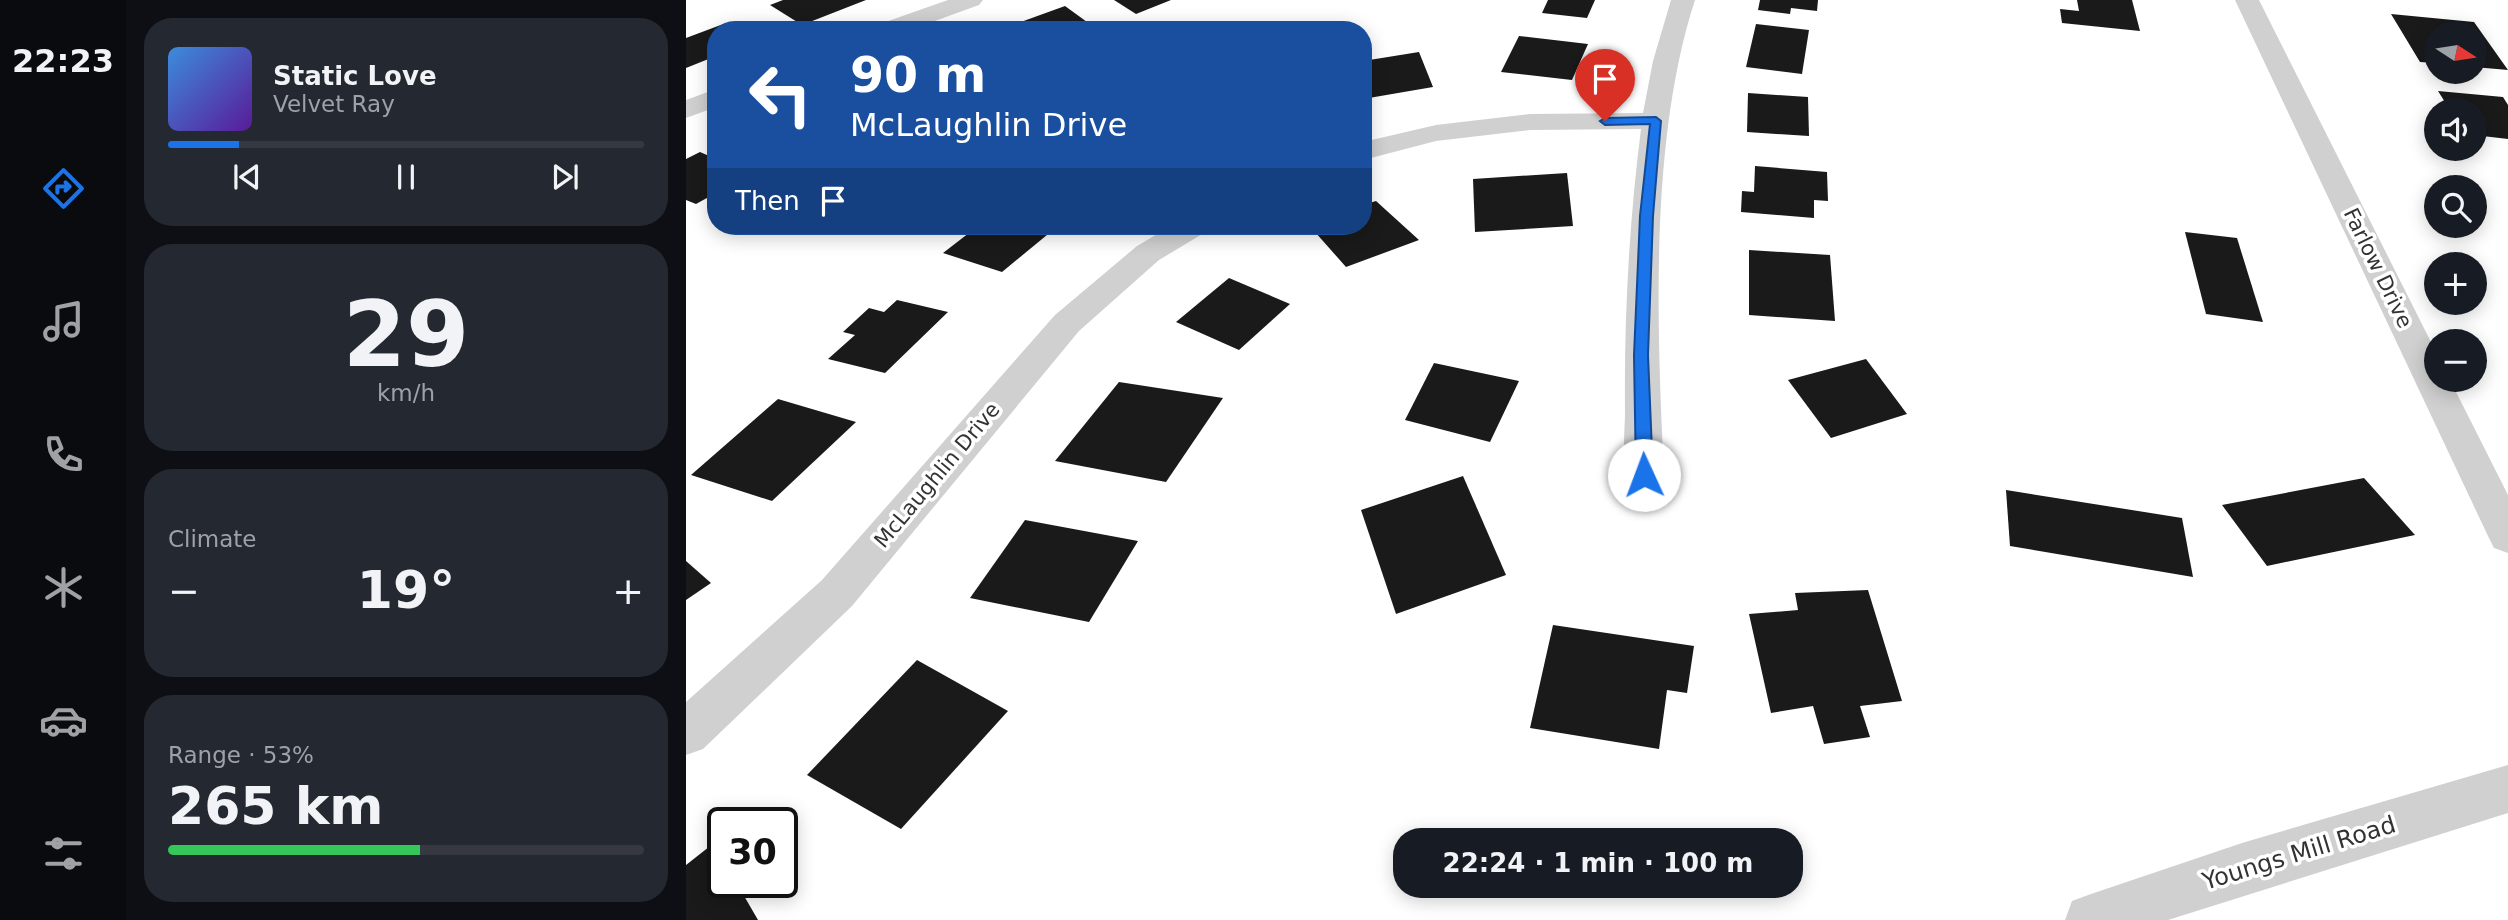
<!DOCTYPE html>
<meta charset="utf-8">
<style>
body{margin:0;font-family:"DejaVu Sans",sans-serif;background:#242831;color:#f1f3f6;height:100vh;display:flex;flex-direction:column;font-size:26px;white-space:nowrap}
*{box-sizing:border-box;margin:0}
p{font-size:23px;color:#9ea1a6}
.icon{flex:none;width:38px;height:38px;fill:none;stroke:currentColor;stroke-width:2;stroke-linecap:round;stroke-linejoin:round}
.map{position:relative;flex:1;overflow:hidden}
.panel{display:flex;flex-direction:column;gap:18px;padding:18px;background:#0d0f14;width:560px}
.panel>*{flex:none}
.guide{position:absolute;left:21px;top:21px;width:665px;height:214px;border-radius:28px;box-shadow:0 4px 18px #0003;background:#1a4fa0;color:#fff;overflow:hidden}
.needle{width:46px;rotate:102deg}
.controls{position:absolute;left:1738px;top:21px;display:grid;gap:14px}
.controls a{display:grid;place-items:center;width:63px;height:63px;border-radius:50%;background:#171b24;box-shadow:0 4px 18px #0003;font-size:35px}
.speed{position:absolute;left:21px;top:807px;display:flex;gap:14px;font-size:35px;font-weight:700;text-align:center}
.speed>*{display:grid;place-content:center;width:91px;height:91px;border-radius:50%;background:#171b24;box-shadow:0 4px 18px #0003;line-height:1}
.speed .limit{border:4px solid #111;border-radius:10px;background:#fff;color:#111}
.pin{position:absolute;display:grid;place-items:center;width:60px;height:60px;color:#fff;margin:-72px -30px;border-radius:50% 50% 50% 0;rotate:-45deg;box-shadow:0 0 7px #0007}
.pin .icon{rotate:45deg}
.me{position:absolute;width:77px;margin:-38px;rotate:358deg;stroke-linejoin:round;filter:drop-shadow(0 0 5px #0008)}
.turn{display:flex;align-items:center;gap:24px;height:147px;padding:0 28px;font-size:32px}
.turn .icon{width:91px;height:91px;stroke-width:2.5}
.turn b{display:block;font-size:49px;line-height:60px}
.then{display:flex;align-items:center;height:66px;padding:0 28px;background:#0003;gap:14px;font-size:26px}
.big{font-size:52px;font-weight:700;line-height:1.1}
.panel .card{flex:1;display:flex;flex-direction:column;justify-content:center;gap:10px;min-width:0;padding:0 24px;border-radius:28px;background:#242831}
.panel .dial{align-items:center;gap:0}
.dial b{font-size:91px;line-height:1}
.song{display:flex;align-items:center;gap:21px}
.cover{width:84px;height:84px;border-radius:10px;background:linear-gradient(135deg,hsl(210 70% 55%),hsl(270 70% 35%))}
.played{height:7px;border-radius:4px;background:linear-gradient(90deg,#1a73e8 15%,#363941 15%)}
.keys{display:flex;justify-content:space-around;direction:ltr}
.heat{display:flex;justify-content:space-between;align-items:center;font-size:38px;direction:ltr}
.charge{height:10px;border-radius:5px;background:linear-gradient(90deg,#34c759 53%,#363941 0)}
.trip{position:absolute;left:707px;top:828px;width:410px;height:70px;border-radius:28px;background:#171b24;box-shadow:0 4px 18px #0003;font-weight:700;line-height:70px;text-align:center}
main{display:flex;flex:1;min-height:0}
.menu{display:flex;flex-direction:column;width:126px;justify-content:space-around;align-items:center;background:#090b0e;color:#9ea1a6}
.menu .icon{width:49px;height:49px}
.menu .on{color:#1a73e8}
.menu b{font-size:32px;color:#f1f3f6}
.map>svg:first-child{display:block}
.building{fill:#1a1a1a}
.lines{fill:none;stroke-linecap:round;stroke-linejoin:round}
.minor{fill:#d0d0d0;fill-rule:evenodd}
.route{fill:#1a73e8;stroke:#114b97;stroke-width:2}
.labels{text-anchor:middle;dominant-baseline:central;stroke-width:7;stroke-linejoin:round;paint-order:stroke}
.street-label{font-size:21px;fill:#333;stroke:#fff}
.near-street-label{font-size:24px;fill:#333;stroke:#fff}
</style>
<main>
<nav class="menu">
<b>22:23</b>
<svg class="icon on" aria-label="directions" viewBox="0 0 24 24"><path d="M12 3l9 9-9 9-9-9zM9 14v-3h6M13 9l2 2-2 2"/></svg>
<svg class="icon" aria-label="music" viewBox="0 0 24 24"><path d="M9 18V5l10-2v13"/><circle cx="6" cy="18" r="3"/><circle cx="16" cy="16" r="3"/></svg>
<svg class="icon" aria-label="phone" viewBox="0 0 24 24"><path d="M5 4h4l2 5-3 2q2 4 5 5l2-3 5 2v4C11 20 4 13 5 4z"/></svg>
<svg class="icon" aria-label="climate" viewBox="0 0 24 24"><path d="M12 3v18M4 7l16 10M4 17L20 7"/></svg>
<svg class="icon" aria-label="car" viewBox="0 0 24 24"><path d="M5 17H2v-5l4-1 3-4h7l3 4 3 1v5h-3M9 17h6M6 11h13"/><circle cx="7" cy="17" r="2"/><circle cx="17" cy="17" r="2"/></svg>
<svg class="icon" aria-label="filters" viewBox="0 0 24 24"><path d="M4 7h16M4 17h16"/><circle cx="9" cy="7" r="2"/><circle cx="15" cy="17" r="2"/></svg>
</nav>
<section class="panel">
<div class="card">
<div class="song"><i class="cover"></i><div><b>Static Love</b><p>Velvet Ray</p></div></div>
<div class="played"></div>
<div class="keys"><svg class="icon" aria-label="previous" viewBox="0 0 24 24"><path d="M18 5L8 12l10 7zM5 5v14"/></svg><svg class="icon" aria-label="pause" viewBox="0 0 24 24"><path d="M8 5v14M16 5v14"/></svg><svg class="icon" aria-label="next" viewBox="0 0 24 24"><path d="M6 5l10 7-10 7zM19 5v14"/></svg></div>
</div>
<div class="card dial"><b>29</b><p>km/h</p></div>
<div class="card"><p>Climate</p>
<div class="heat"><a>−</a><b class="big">19°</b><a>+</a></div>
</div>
<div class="card"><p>Range · 53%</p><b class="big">265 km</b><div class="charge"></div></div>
</section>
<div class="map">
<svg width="1822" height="920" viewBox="0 0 1822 920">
<rect width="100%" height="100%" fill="#fff"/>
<g class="building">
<path d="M97 0H180L116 25 84 5Z"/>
<path d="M428 0H485L450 14Z"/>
<path d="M862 0H909L901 18 856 13Z"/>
<path d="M1074 0H1132L1131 11 1105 8 1104 14 1072 10Z"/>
<path d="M1391 0H1446L1454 31 1376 23 1374 9 1393 11Z"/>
<path d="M379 6 412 30H324L321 27Z"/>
<path d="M1705 14 1788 22 1822 70 1788 67V33H1750V63L1734 62Z"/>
<path d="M40 23 49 30H30V56L0 68V38Z"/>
<path d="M1070 24 1123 30 1116 74 1060 67Z"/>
<path d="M833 36 902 44 886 80 815 72Z"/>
<path d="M733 52 747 87 677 99V61Z"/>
<path d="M1752 91 1817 97 1822 105V139L1788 135V110H1764Z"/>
<path d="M1062 93 1122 97 1123 136 1061 132Z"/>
<path d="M14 152 30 159V193L10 204 0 200V159Z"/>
<path d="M1069 166 1141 172 1142 201 1128 200V218L1055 212 1056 191 1068 192Z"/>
<path d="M881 173 887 226 789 232 787 179Z"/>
<path d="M690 201 733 240 660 267 629 232 644 226H677V205Z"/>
<path d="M292 226H354L367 230 316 272 257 253Z"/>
<path d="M1499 232 1551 238 1577 322 1520 314Z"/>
<path d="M1063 250 1144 255 1149 321 1063 315Z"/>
<path d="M543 278 604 304 553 350 490 322Z"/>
<path d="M211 300 262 312 199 373 142 359 169 335 157 332 183 308 198 312Z"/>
<path d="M1180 359 1221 414 1145 438 1102 380Z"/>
<path d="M748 363 833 381 804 442 719 420Z"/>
<path d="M433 382 537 398 480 482 369 461Z"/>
<path d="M92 399 170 422 86 501 5 475Z"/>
<path d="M777 476 820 575 710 614 675 510Z"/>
<path d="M1678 478 1729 535 1581 566 1536 505Z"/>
<path d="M1320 490 1496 518 1507 577 1324 546Z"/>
<path d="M339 520 452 541 403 622 284 598Z"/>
<path d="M0 561 25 583 0 600Z"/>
<path d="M1182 590 1216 701 1174 706 1184 737 1138 744 1127 706 1085 713 1063 614 1112 610 1109 593Z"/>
<path d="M867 625 1008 646 1001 693 981 690 973 749 844 728Z"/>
<path d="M231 660 322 711 215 829 121 775Z"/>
<path d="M28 843 37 858V882H50L72 920H0V865Z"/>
</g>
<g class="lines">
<g class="minor">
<path d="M262 0H297L293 5 224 30H188L191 25Z"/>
<path d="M985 0H1009C963 141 971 328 978 475L973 486 959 490 945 486C934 465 939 436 939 412 938 318 943 223 955 129L844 130 750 141 677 160V142L750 125 844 114 957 113 967 61Z"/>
<path d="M1549 0H1573L1750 352V380H1764L1822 495V553L1808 548 1802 536Z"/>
<path d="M30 89V107L0 118V100Z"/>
<path d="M485 226H523L518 233 473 260 393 331 166 606 17 749 0 755V702L136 580 369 315 451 246Z"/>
<path d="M1822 765V813L1482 920H1379L1386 901 1405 894 1556 843Z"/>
</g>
</g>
<path class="route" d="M970 117 975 121 967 216 962 355 967 475 958 481 950 475 948 355 954 216 964 124 919 125 914 121 919 118Z"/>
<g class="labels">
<g class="street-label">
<text transform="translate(1692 268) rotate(64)">Farlow Drive</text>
<text transform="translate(251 475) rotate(-50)">McLaughlin Drive</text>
</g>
<g class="near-street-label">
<text transform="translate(1613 853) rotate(-17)">Youngs Mill Road</text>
</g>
</g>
</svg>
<div class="controls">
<a><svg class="needle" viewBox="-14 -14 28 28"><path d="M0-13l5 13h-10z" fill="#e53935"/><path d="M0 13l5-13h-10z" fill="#9ea1a6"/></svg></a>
<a><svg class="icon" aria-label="sound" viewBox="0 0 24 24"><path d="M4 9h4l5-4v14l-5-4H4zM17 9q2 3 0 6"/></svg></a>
<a><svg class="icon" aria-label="search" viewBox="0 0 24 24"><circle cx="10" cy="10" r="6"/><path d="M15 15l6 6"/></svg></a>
<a>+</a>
<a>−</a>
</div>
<div class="speed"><div class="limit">30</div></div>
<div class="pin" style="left:919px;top:121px;background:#d93025"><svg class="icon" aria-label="arrive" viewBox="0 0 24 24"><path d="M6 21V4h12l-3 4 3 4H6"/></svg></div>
<svg class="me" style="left:958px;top:475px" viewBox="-20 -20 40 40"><circle r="19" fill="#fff"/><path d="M0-13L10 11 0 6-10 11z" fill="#1a73e8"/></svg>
<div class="trip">22:24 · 1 min · 100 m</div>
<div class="guide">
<div class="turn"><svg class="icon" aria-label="left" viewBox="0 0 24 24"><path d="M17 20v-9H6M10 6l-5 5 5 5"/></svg><div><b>90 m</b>McLaughlin Drive</div></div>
<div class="then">Then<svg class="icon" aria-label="arrive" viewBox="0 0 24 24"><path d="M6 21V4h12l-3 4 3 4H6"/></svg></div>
</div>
</div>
</main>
